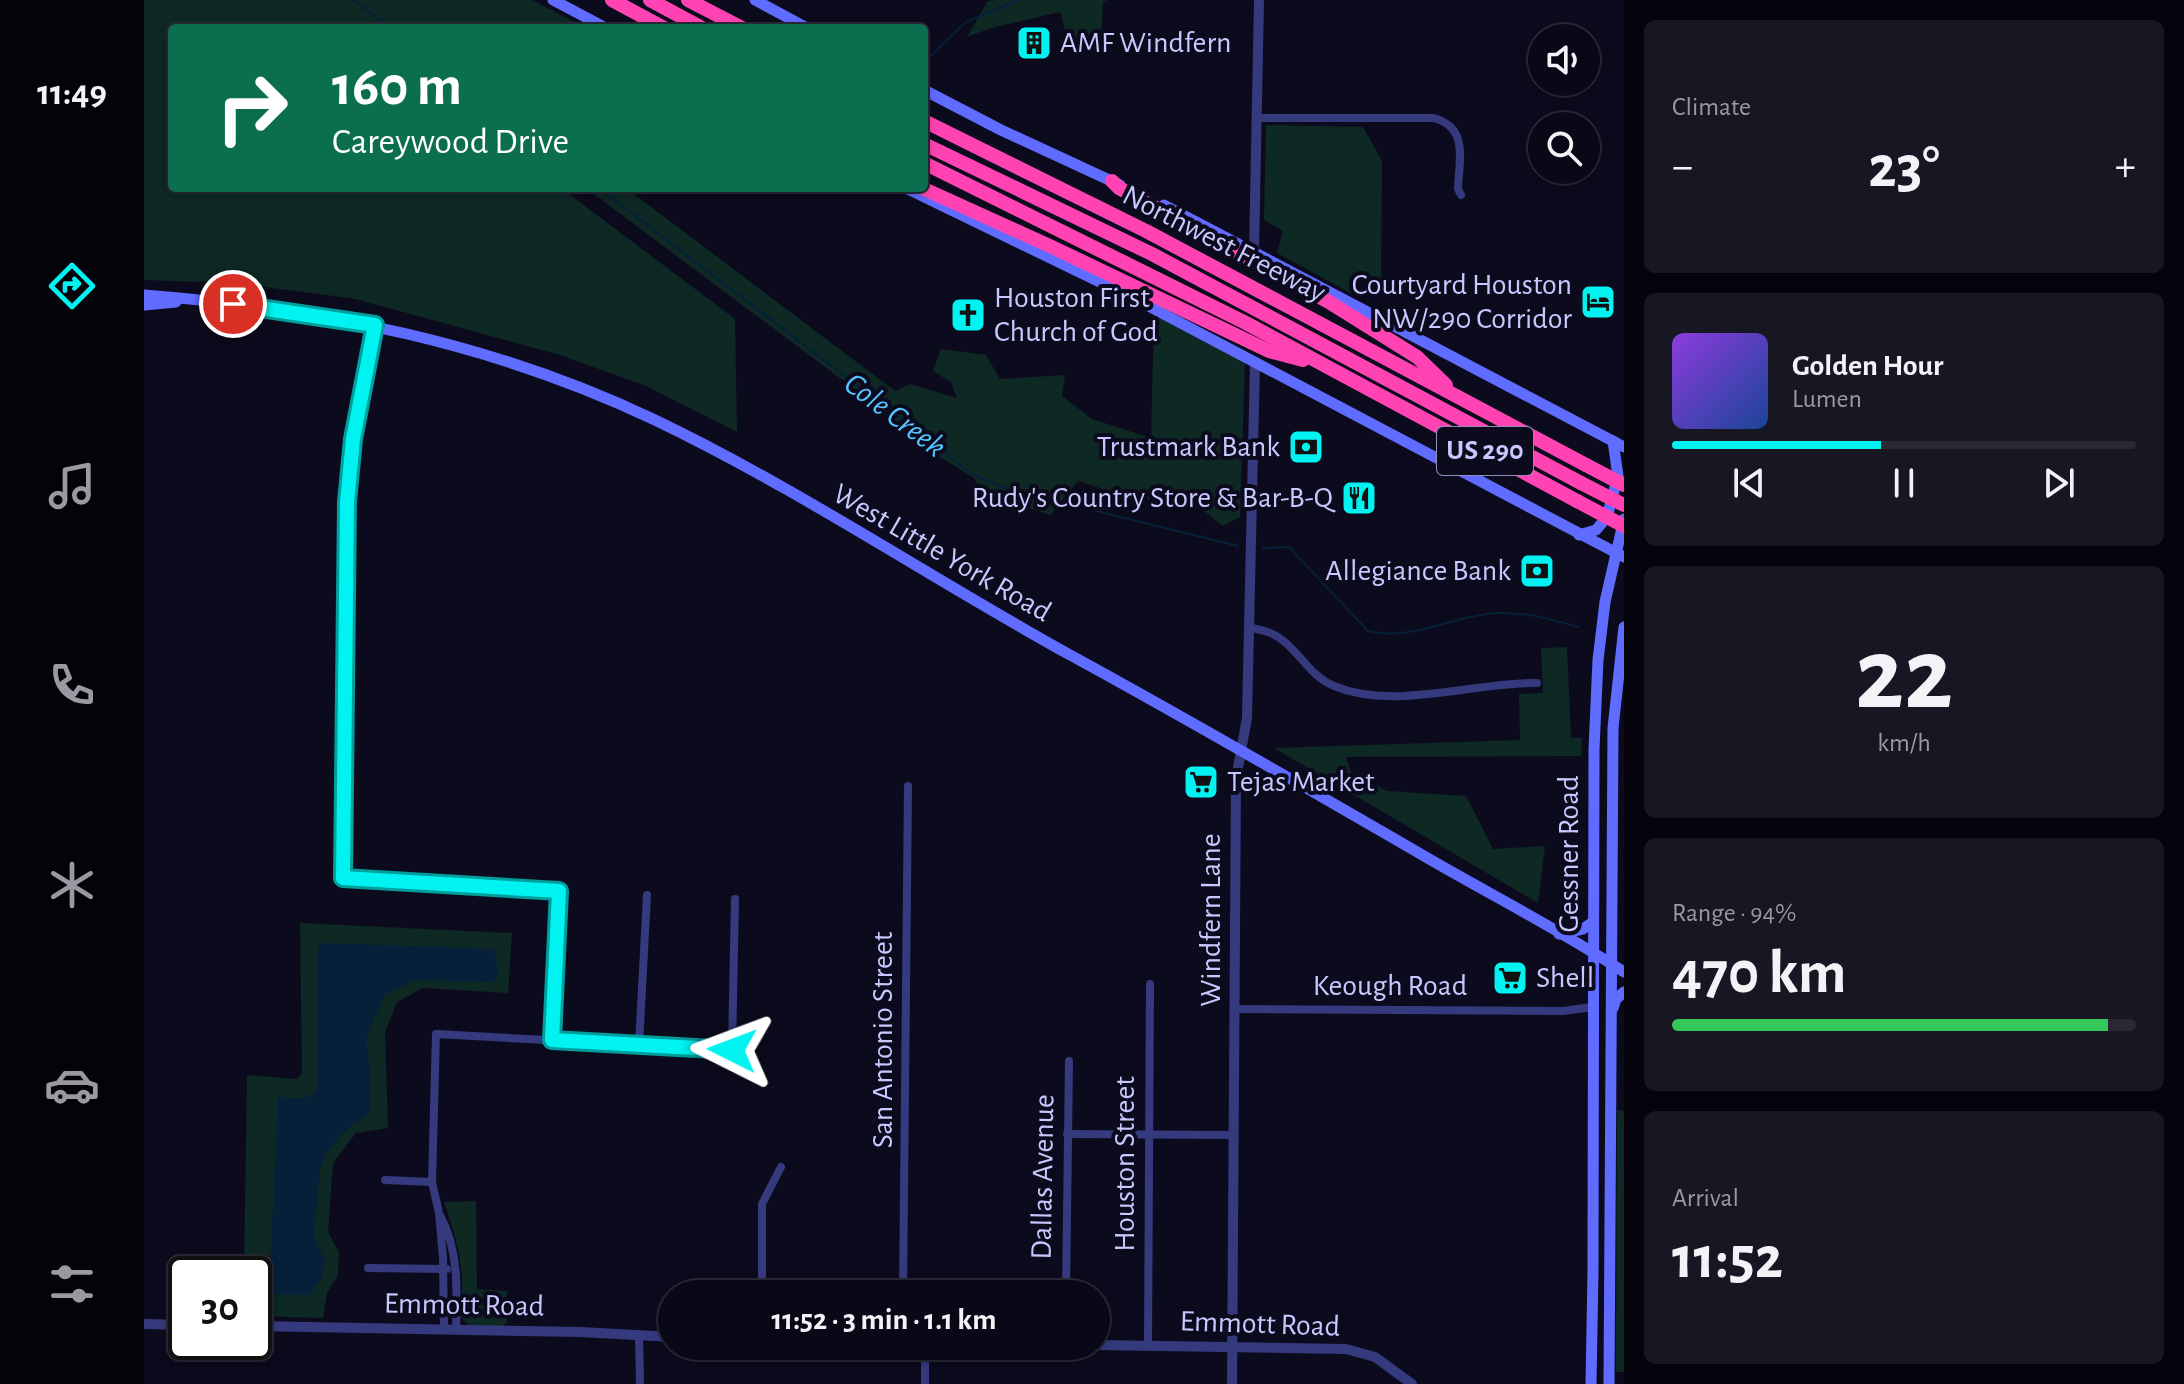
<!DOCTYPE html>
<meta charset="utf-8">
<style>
body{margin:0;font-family:"Alegreya Sans",sans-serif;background:#171623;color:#f1f3f6;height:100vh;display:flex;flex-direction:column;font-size:30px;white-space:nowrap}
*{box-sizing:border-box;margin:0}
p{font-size:26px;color:#999aa1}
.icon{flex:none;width:44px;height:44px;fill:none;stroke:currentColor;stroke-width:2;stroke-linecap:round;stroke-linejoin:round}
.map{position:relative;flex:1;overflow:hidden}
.drawer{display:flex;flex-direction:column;gap:20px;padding:20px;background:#05040c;width:560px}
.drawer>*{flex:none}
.guide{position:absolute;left:24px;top:24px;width:760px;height:168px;border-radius:8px;box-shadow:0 4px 12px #0003,0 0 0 2px #292935;background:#0b6e4f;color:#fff;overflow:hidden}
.tools{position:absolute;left:1384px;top:24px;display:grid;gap:16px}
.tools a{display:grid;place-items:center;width:72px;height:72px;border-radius:50%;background:#090816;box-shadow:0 4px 12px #0003,0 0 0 2px #292935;font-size:40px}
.speed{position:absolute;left:24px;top:1256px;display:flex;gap:16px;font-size:40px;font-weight:700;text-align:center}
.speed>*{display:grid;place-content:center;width:104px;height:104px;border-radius:50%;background:#090816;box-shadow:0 4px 12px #0003,0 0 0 2px #292935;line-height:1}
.speed .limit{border:4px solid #111;border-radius:12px;background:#fff;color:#111}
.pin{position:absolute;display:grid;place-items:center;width:68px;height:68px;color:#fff;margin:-34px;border:4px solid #fff;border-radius:50%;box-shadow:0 2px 8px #0007}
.me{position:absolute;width:88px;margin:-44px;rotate:273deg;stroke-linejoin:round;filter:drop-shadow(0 0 6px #0008)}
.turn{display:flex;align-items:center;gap:28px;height:168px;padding:0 32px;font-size:36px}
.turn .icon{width:104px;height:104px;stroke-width:2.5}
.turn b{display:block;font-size:56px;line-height:68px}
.big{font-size:60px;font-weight:700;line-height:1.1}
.drawer .card{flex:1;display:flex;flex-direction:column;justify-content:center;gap:12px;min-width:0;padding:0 28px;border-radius:12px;background:#171623}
.drawer .dial{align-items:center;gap:0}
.dial b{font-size:104px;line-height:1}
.song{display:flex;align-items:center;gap:24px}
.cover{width:96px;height:96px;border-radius:12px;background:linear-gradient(135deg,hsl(270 70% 55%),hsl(220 70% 35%))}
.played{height:8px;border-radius:4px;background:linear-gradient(90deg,#00f3f0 45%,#292935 45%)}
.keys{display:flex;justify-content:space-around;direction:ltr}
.heat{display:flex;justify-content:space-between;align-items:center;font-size:44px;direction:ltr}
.charge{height:12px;border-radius:6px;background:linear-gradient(90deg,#34c759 94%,#292935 0)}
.trip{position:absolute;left:514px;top:1280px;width:452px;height:80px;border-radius:40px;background:#090816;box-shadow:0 4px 12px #0003,0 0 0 2px #292935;font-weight:700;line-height:80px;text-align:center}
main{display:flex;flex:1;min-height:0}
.tab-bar{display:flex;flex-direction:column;width:144px;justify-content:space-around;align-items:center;background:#040309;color:#999aa1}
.tab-bar .icon{width:56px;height:56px}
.tab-bar .active{color:#00f3f0}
.tab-bar b{font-size:36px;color:#f1f3f6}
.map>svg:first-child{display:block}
.green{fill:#0e2824}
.water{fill:#07203a}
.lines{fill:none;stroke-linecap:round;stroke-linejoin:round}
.stream{stroke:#07203a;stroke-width:2}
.minor{stroke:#353a7e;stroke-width:8}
.tertiary{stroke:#353a7e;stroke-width:10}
.secondary{stroke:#5f6cff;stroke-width:11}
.motorway{stroke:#ff43b2;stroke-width:14}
.motorway-bridge{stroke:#ff43b2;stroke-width:14}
.route-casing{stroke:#009e9c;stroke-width:20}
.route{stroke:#00f3f0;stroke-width:14}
.labels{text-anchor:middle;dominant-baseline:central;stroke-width:8;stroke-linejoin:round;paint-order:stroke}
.shield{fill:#0c0b1e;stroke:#908fbc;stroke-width:2}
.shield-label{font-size:28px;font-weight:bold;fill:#c8c8ff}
.poi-label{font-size:30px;fill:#c8c8ff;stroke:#0c0b1e;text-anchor:start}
.street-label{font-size:30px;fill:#c8c8ff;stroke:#0c0b1e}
.water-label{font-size:32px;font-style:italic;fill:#56c3ff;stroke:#0c0b1e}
</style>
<main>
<nav class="tab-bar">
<b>11:49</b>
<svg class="icon active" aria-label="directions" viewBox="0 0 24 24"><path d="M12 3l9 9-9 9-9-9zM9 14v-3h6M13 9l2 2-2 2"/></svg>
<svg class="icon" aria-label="music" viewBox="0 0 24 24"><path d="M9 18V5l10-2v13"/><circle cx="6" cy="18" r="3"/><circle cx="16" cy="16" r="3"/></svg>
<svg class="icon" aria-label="phone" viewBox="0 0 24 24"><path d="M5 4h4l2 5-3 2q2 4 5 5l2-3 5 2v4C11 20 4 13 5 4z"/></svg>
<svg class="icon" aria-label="climate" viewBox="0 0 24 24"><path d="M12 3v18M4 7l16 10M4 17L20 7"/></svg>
<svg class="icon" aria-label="car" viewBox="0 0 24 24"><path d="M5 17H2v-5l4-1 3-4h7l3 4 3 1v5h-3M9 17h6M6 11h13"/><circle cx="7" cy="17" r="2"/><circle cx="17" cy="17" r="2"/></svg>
<svg class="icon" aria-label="filters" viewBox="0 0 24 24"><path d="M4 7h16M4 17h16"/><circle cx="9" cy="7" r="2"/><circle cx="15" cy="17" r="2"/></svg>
</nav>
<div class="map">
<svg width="1480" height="1384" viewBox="0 0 1480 1384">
<rect width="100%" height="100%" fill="#0c0b1e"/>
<g class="green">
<path d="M0 0H388L442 28H28V188H417L591 319 593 432 502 386 416 355 212 299 91 283 0 280Z"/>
<path d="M852 0H963L959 2 957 45 928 53 916 12 847 28 823 37 844 1Z"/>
<path d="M1122 125 1219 127 1238 161 1237 284 1217 280 1210 295 1133 253 1139 231 1120 220Z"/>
<path d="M442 188H482L751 391 766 384 813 398 807 382 789 371 797 349 842 355 856 379 921 375 918 396 948 419 1007 438 1010 314 1101 360 1096 517 1079 526 1047 501 987 498 934 481 906 515 838 492 830 478 777 445 773 436Z"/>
<path d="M1423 647 1427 738H1438L1437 756 1202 757 1207 772 1243 791 1322 796 1349 849 1401 846 1394 903 1130 748 1376 740 1375 694 1399 693 1397 648Z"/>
<path d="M156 923 368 933 364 993 279 988 253 1002 241 1033 244 1128 212 1133 189 1163 184 1232 195 1253 194 1275 183 1293 179 1318 110 1316V1274H100L103 1075 153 1079 158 1074Z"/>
<path d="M1473 1110 1480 1111V1372H1472Z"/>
<path d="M332 1201 333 1289 363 1291V1322L355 1330 325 1326 317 1317C321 1271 315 1245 300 1202Z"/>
</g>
<path class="water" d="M180 943 350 949 353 965V976L349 982 271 980 241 994 222 1038 226 1070V1110L221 1118 209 1124 195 1137 183 1152 176 1168 170 1238 181 1260 178 1277 166 1295 125 1294 134 1097C147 1097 166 1103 173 1089L174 955 175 946Z"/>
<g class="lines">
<g class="stream">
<path d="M209 0 246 28"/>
<path d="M780 62 822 22 875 0"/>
<path d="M455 188 827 473 860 488 1094 546"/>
<path d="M1119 548 1145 547 1224 631C1267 642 1310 615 1353 613 1382 612 1407 619 1434 627"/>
</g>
<g class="minor">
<path d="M1112 118H1290C1325 128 1315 160 1314 189L1317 195"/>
<path d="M231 325 209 439 203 502 199 878 415 891 408 1040"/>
<path d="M1105 627C1115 630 1126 631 1134 637 1156 651 1165 676 1190 686 1250 711 1329 682 1393 683"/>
<path d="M1091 1009 1419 1011 1448 1007"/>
<path d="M495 1045 503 895"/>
<path d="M923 1134 1088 1135"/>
<path d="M241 1180 288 1182"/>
<path d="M297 1217C315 1252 313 1290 312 1329"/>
<path d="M224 1268 303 1269"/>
<path d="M618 1294V1204L637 1167"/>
<path d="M759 1294 764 786"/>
<path d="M922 1294 925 1061"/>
<path d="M300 1329 299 1258 295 1213 288 1182 292 1034 588 1050 591 899"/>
<path d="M495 1336 496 1384"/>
<path d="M1004 1345 1006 984"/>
<path d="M781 1384V1346"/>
</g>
<g class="tertiary">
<path d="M1110 252 1115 0"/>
<path d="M0 1324 42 1325"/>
<path d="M110 1326 437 1332 528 1337"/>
<path d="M952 1345 1202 1349 1231 1357 1268 1384"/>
<path d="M1088 1384 1092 779 1103 718 1111 362"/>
</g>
<g class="secondary">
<path d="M409 0 462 28"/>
<path d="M611 0 663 28"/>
<path d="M780 90 857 130 976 185"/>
<path d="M762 188 995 301 1480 557"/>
<path d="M1020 205 1480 447"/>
<path d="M0 295C179 309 347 342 511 420 655 489 788 579 928 656 1049 722 1168 791 1287 860 1351 897 1418 931 1480 972"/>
<path d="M0 305 32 302"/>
<path d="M1435 535 1452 530 1463 517 1474 476 1469 441"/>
<path d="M1415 934 1439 929 1449 922"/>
<path d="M1469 1008 1472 999 1480 992"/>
<path d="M1447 1384 1449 1271 1450 749 1454 660 1461 602 1480 519"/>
<path d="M1465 1384 1469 728 1480 627"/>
</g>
<g class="motorway">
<path d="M468 0 520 28"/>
<path d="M506 0 558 28"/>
<path d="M544 0 598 28"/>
<path d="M780 121 1002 231 1442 465"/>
<path d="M780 144 1008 254 1437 483"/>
<path d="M780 163 1100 322 1433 501"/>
<path d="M968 181 975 188 1185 302 1273 357 1302 385"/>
<path d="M778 188 908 247 1125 351 1159 360"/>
</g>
<g class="motorway-bridge">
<path d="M1442 465 1480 485"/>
<path d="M1437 483 1480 505"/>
<path d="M1433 501 1480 526"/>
</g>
</g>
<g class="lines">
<defs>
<path id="route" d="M89 304 231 325 209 439 203 502 199 878 415 891 408 1040 588 1050"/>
</defs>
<use href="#route" class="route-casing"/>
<use href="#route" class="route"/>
</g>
<defs>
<symbol id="building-square" viewBox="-11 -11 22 22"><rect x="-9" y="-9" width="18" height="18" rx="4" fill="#00f3f0" stroke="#0c0b1e"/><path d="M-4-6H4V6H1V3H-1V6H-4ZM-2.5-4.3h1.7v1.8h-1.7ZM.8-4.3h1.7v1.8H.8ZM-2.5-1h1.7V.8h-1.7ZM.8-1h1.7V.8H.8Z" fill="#111"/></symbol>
<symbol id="hotel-square" viewBox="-11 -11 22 22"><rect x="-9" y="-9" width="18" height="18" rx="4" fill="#00f3f0" stroke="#0c0b1e"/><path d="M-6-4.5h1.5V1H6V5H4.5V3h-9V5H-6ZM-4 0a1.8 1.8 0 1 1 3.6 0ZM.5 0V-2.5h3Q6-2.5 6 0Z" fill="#111"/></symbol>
<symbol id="church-square" viewBox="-11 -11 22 22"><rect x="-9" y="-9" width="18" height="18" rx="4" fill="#00f3f0" stroke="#0c0b1e"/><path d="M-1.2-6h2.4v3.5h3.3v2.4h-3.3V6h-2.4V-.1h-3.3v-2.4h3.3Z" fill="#111"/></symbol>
<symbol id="bank-square" viewBox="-11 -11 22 22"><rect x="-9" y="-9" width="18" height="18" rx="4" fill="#00f3f0" stroke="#0c0b1e"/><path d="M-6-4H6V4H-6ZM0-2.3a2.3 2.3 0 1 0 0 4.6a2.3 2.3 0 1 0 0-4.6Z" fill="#111"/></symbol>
<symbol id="restaurant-square" viewBox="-11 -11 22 22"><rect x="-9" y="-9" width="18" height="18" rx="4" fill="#00f3f0" stroke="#0c0b1e"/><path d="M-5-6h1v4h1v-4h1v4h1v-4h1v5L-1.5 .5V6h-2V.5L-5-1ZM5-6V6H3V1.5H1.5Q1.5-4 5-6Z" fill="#111"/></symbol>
<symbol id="supermarket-square" viewBox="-11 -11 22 22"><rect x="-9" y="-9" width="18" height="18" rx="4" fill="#00f3f0" stroke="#0c0b1e"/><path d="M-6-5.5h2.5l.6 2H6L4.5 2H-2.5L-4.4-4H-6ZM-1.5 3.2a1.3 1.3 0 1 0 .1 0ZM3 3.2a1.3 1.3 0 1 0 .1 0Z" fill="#111"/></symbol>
</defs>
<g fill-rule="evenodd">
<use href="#building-square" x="870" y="23" width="40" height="40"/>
<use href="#hotel-square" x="1434" y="282" width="40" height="40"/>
<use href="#church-square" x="804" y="295" width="40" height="40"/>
<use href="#bank-square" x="1142" y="427" width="40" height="40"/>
<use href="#restaurant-square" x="1195" y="478" width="40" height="40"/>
<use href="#bank-square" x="1373" y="551" width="40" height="40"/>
<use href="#supermarket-square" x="1037" y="762" width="40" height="40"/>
<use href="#supermarket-square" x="1346" y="958" width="40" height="40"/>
</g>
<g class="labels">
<rect class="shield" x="1293" y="427" width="96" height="48" rx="6"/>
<g class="shield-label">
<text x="1341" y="451">US 290</text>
</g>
<g class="poi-label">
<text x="916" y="43">AMF Windfern</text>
<text x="1428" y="285" text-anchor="end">Courtyard Houston<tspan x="1428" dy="34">NW/290 Corridor</tspan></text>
<text x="850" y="298">Houston First<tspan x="850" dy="34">Church of God</tspan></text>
<text x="1136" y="447" text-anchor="end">Trustmark Bank</text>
<text x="1189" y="498" text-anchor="end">Rudy's Country Store &amp; Bar-B-Q</text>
<text x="1367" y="571" text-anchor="end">Allegiance Bank</text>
<text x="1083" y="782">Tejas Market</text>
<text x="1392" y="978">Shell</text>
</g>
<g class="street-label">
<text transform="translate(1080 244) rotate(27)">Northwest Freeway</text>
<text transform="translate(798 553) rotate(30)">West Little York Road</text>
<text transform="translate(1425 854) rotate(-90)">Gessner Road</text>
<text transform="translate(1067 920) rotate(-90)">Windfern Lane</text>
<text x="1246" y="986">Keough Road</text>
<text transform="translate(739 1040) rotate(-90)">San Antonio Street</text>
<text transform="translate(981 1164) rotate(-90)">Houston Street</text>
<text transform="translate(899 1177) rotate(-89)">Dallas Avenue</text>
<text transform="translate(320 1305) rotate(1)">Emmott Road</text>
<text transform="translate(1116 1324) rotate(2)">Emmott Road</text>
</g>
<g class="water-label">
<text transform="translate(751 415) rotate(37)">Cole Creek</text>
</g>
</g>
</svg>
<div class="tools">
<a><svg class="icon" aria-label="sound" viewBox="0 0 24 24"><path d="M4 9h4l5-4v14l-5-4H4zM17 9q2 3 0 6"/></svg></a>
<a><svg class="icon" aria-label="search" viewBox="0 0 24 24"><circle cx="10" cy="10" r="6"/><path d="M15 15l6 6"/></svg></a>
</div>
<div class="speed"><div class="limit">30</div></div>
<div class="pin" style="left:89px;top:304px;background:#d93025"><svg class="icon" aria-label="arrive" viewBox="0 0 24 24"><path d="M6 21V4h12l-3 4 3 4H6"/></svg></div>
<svg class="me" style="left:588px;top:1050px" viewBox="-20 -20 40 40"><path d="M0-17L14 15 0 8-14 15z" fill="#00f3f0" stroke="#fff" stroke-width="4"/></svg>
<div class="trip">11:52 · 3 min · 1.1 km</div>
<div class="guide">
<div class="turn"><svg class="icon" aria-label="right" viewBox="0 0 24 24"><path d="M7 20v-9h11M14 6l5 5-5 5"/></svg><div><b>160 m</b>Careywood Drive</div></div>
</div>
</div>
<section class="drawer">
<div class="card"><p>Climate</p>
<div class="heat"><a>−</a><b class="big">23°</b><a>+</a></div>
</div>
<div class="card">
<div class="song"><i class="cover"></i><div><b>Golden Hour</b><p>Lumen</p></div></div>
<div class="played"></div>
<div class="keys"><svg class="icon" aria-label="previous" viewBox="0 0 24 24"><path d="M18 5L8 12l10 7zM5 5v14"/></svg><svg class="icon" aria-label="pause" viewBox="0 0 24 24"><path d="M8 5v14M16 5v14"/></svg><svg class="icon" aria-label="next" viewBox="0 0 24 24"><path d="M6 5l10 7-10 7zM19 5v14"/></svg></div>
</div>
<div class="card dial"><b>22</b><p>km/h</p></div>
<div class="card"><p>Range · 94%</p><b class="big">470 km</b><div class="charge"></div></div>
<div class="card"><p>Arrival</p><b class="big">11:52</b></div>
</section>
</main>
